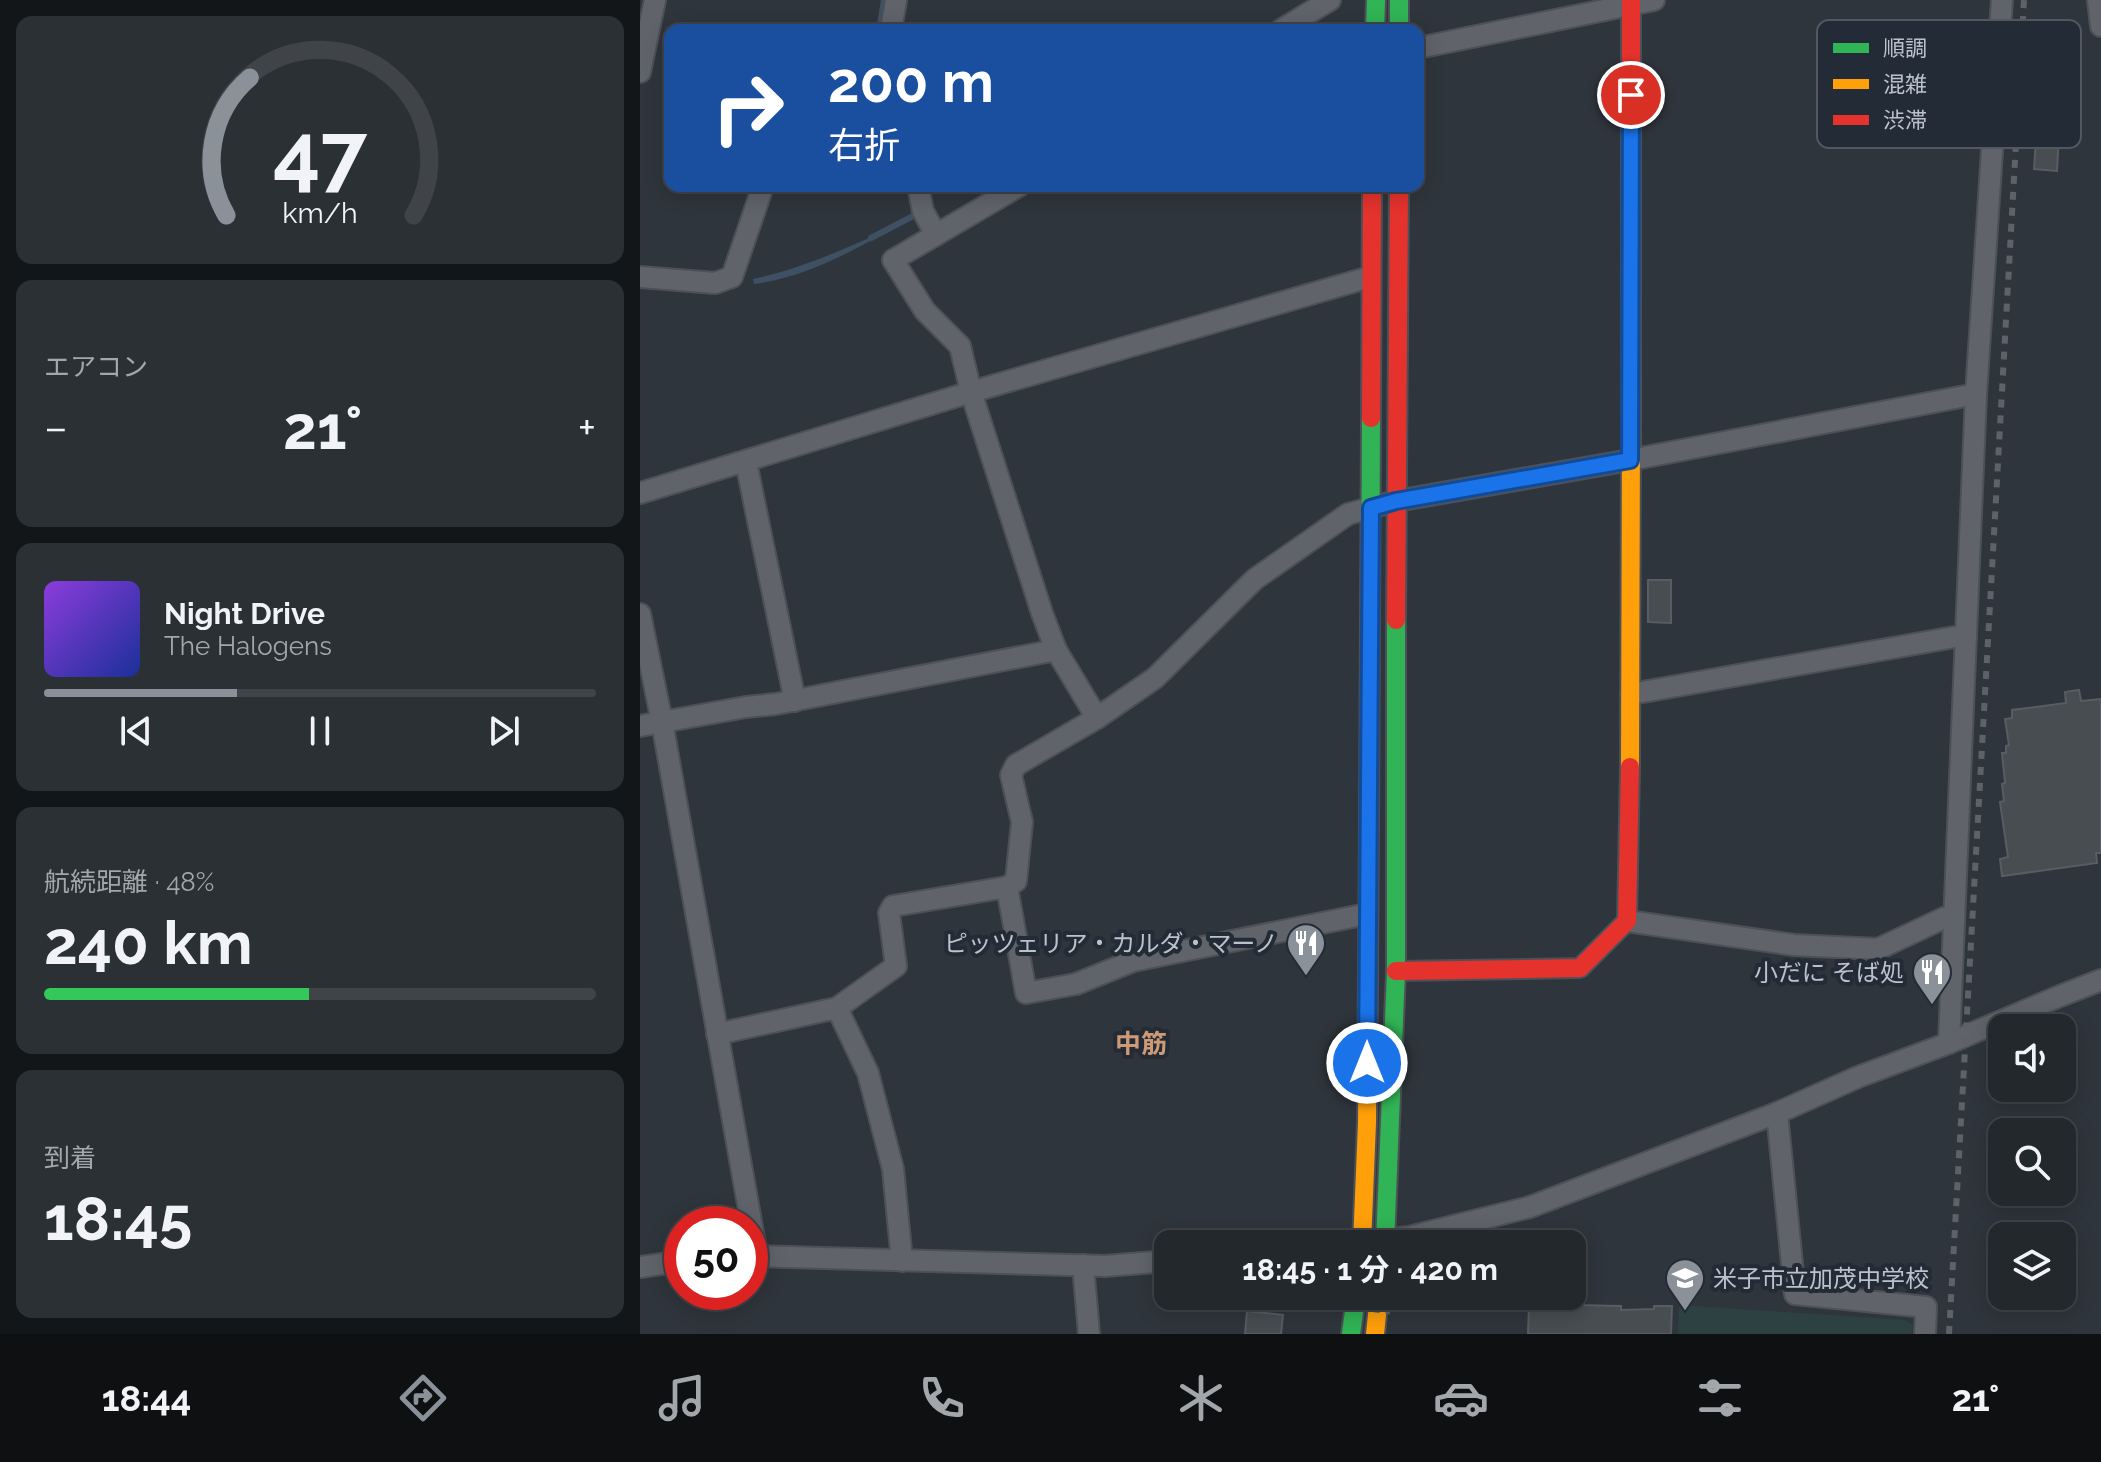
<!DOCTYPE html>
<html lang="ja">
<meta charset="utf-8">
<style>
body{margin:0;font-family:Raleway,"Noto Sans JP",sans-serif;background:#2b3035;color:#f1f3f6;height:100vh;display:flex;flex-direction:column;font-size:30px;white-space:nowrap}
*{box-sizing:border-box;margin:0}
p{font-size:26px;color:#a3a6aa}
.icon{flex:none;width:44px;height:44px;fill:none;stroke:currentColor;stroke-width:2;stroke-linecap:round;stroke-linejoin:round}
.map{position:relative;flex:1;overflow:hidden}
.drawer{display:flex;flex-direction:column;gap:16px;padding:16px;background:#131619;width:640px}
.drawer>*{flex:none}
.guide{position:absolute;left:24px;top:24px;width:760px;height:168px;border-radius:16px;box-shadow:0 4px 20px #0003,0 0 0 2px #404449;background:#1a4fa0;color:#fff;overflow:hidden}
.fabs{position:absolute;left:1348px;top:1014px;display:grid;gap:16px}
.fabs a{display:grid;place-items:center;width:88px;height:88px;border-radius:16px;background:#23282d;box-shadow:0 4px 20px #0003,0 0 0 2px #404449;font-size:40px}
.speed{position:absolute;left:24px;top:1206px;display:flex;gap:16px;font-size:40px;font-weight:700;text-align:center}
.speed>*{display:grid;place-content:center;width:104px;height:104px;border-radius:50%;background:#23282d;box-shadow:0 4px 20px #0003,0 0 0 2px #404449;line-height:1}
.speed .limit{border:12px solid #d22;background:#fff;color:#111}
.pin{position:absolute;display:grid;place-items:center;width:68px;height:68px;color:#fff;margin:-34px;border:4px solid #fff;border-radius:50%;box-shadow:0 2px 8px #0007}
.me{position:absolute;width:88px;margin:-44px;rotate:0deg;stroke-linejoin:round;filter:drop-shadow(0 0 6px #0008)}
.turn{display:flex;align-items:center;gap:28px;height:168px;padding:0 32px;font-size:36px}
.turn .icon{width:104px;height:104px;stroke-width:2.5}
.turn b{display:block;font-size:56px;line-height:68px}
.big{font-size:60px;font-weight:700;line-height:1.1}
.drawer .widget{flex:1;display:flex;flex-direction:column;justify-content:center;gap:12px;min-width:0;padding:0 28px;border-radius:16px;background:#2b3035}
.drawer .dial{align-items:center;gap:0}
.dial svg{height:208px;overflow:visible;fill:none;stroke:#404449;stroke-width:7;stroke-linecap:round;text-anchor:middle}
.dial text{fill:#f1f3f6;stroke:none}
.song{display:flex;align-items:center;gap:24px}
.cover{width:96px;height:96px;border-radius:12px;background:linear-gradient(135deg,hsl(270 70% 55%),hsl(230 70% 35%))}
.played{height:8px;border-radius:4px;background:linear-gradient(90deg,#8a9199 35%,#404449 35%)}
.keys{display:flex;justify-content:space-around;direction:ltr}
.heat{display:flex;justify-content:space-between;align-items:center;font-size:44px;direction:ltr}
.charge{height:12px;border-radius:6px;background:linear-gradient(90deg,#34c759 48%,#404449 0)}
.trip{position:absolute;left:514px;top:1230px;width:432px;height:80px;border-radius:16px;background:#23282d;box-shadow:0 4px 20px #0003,0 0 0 2px #404449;font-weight:700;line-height:80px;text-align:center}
.menu{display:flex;height:128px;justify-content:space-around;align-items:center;background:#0e1012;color:#a3a6aa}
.menu .icon{width:56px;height:56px}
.menu .current{color:#8a9199}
.menu b{font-size:36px;color:#f1f3f6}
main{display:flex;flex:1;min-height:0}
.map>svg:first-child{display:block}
.green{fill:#2d4042}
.water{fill:#405064}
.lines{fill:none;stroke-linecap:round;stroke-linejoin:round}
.stream{stroke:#405064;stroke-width:6}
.building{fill:#484d52;stroke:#585c63;stroke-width:2}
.street-casing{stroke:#4d5157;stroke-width:24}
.fast-casing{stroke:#4d5157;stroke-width:22}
.slow-casing{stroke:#4d5157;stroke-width:22}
.jam-casing{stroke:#4d5157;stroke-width:22}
.street{stroke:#60646a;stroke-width:20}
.fast{stroke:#30b455;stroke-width:18}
.slow{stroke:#ff9f0a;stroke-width:18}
.jam{stroke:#e5322d;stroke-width:18}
.rail{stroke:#5e6268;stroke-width:6;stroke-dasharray:8 8;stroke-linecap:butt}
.path-bridge{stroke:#5d6267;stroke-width:3;stroke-dasharray:6 6;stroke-linecap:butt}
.route-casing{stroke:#114b97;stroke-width:20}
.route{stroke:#1a73e8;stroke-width:14}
.labels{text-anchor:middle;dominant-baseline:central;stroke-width:8;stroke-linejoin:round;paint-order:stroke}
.poi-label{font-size:24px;fill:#bbc2cb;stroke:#232b37;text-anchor:end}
.neighbourhood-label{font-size:26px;font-weight:bold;fill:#cd9a75;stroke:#232b37}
.key{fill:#232b37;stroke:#515863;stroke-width:2}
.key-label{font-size:22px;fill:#bbc2cb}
</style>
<main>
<section class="drawer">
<div class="widget dial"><svg viewBox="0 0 100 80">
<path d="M14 69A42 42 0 1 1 86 69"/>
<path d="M14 69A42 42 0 0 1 23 16" stroke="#8a9199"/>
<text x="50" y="56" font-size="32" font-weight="700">47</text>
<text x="50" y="72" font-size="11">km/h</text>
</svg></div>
<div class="widget"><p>エアコン</p>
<div class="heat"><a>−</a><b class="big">21°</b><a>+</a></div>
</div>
<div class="widget">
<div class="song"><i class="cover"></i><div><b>Night Drive</b><p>The Halogens</p></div></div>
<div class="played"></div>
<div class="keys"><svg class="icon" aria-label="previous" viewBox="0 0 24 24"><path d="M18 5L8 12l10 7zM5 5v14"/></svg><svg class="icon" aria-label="pause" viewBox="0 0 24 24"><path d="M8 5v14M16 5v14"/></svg><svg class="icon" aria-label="next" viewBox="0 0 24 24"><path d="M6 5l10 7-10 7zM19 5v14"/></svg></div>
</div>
<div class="widget"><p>航続距離 · 48%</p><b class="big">240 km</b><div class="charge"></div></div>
<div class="widget"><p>到着</p><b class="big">18:45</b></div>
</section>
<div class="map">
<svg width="1461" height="1334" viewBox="0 0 1461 1334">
<rect width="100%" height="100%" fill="#2f353c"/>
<path class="green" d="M1039 1305 1265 1320 1273 1325 1272 1334H1038Z"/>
<path class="water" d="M238 234 239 236C200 258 159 278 114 284L113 279C157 270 197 252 238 234Z"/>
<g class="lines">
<g class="stream">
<path d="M239 30 244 0"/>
<path d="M231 238 275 215 277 213 276 209"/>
</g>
</g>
<g class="building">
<path d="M1399 95 1421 96 1417 171 1394 169Z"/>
<path d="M1008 580H1031V623L1008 622Z"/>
<path d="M1439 690 1441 701 1461 699V853H1456L1457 863 1362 876 1360 859 1368 857 1360 802 1364 801 1362 784 1365 783 1362 753H1366V746L1369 745 1365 719 1372 718V710L1426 703 1425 692Z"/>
<path d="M889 1304 981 1306V1310L1014 1309V1306H1032L1031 1334H888Z"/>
<path d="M607 1311 643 1315 641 1334H605Z"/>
</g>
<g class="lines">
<defs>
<g id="street">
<path d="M1458 0 1461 26"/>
<path d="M251 30 256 0"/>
<path d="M641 30 690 0"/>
<path d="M778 48 1014 0"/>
<path d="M0 72 15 0"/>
<path d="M278 186 283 211 296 235"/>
<path d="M0 277 75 283 92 277 123 186"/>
<path d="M106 462 155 701"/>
<path d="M0 493 331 392 730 277"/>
<path d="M0 614 22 722 117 1255"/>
<path d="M416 650 457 718 515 678 615 579 708 514 756 501 990 460 1336 394"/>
<path d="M991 694 1326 635"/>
<path d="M0 726 106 707 136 704 416 650 402 613 331 392 320 346 285 311 253 260 379 186"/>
<path d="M367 887 386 993 436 984 493 961 727 914"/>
<path d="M987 921 1154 945 1238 949 1304 918 1314 917"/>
<path d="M197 1008 228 1073 253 1169 262 1261"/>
<path d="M77 1034 197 1008 256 966 249 913 253 906 367 887 376 881 382 822 371 775 376 765 457 718"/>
<path d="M1309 1043 1336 394 1362 0"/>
<path d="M1137 1113 1155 1294 1286 1307 1285 1334"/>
<path d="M704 1244 769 1237 890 1207 1137 1113 1218 1077 1309 1043 1420 996 1461 980"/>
<path d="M110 1256 465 1266 528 1261"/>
<path d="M443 1265 449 1334"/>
<path d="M0 1267 42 1261"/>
</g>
<g id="fast">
<path d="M759 0V30"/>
<path d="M735 30 736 0"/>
<path d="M729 825 731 418"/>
<path d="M745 1244 756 971V620"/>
<path d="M711 1334 716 1296"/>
</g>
<g id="slow">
<path d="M990 767 991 428"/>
<path d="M722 1244 727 1123 729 825"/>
<path d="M735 1334 739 1296"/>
</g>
<g id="jam">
<path d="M991 0V428"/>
<path d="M731 418 732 186"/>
<path d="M756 620 759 186"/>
<path d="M756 971 940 968 987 921 990 767"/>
</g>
</defs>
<use href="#street" class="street-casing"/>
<use href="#fast" class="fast-casing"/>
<use href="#slow" class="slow-casing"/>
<use href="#jam" class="jam-casing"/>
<use href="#street" class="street"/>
<use href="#fast" class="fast"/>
<use href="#slow" class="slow"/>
<use href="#jam" class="jam"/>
<path class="rail" d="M1309 1334 1384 0"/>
<path class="path-bridge" d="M698 1306 750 1313"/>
</g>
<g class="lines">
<defs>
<path id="route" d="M727 1063 731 508 756 501 990 460 991 95"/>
</defs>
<use href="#route" class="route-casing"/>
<use href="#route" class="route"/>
</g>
<defs>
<symbol id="restaurant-pin" viewBox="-11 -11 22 30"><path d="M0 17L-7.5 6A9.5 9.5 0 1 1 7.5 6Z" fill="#8a9199" stroke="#232b37"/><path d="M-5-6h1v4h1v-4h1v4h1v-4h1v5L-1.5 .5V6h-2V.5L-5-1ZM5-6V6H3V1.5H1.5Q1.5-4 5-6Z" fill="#fff"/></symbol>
<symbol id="school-pin" viewBox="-11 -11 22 30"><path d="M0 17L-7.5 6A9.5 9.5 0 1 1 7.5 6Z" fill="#8a9199" stroke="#232b37"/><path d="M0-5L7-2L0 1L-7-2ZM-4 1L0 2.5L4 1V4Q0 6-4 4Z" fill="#fff"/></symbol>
</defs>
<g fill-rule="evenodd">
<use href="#restaurant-pin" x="644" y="921" width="44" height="60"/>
<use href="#restaurant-pin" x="1270" y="950" width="44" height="60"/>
<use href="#school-pin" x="1023" y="1256" width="44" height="60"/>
</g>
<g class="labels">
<g class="poi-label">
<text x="638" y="943">ピッツェリア・カルダ・マーノ</text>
<text x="1264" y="972">小だに そば処</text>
<text x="1073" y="1278" text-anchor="start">米子市立加茂中学校</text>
</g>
<g class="neighbourhood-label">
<text x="501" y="1044">中筋</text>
</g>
</g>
<rect x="1177" y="20" width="264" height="128" rx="12" class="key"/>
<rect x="1193" y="43" width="36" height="10" fill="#30b455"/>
<rect x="1193" y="79" width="36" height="10" fill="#ff9f0a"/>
<rect x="1193" y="115" width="36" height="10" fill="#e5322d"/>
<g class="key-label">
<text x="1243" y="56">順調</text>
<text x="1243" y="92">混雑</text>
<text x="1243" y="128">渋滞</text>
</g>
</svg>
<div class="fabs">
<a><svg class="icon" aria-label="sound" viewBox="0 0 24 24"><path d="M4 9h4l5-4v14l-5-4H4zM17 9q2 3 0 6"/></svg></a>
<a><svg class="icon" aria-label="search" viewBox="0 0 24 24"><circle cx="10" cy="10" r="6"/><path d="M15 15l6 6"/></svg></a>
<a><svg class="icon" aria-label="layers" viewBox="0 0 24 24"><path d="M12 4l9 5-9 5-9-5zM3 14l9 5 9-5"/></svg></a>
</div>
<div class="speed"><div class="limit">50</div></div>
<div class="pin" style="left:991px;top:95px;background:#d93025"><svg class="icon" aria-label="arrive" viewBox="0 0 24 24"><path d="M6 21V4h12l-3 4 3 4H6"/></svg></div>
<svg class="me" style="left:727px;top:1063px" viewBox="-20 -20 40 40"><circle r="17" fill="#1a73e8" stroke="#fff" stroke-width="3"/><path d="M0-11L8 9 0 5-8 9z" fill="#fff"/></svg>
<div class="trip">18:45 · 1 分 · 420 m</div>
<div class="guide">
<div class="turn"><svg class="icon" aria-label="right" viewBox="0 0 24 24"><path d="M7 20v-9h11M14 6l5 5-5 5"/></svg><div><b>200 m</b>右折</div></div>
</div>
</div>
</main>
<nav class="menu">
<b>18:44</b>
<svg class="icon current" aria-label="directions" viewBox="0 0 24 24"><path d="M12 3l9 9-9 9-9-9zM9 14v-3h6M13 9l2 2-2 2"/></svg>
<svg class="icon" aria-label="music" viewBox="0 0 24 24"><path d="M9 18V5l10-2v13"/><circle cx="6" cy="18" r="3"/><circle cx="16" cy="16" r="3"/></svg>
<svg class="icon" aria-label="phone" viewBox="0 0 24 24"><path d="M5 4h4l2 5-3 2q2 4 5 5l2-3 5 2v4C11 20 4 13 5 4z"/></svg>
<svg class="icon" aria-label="climate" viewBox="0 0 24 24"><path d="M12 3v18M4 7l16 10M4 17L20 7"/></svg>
<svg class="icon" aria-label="car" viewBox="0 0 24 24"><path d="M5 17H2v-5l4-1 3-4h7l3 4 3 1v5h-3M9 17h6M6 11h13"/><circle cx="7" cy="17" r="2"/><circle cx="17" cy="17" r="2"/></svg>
<svg class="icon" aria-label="filters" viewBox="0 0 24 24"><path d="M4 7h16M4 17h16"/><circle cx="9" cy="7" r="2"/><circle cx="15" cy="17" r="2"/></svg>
<b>21°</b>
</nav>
